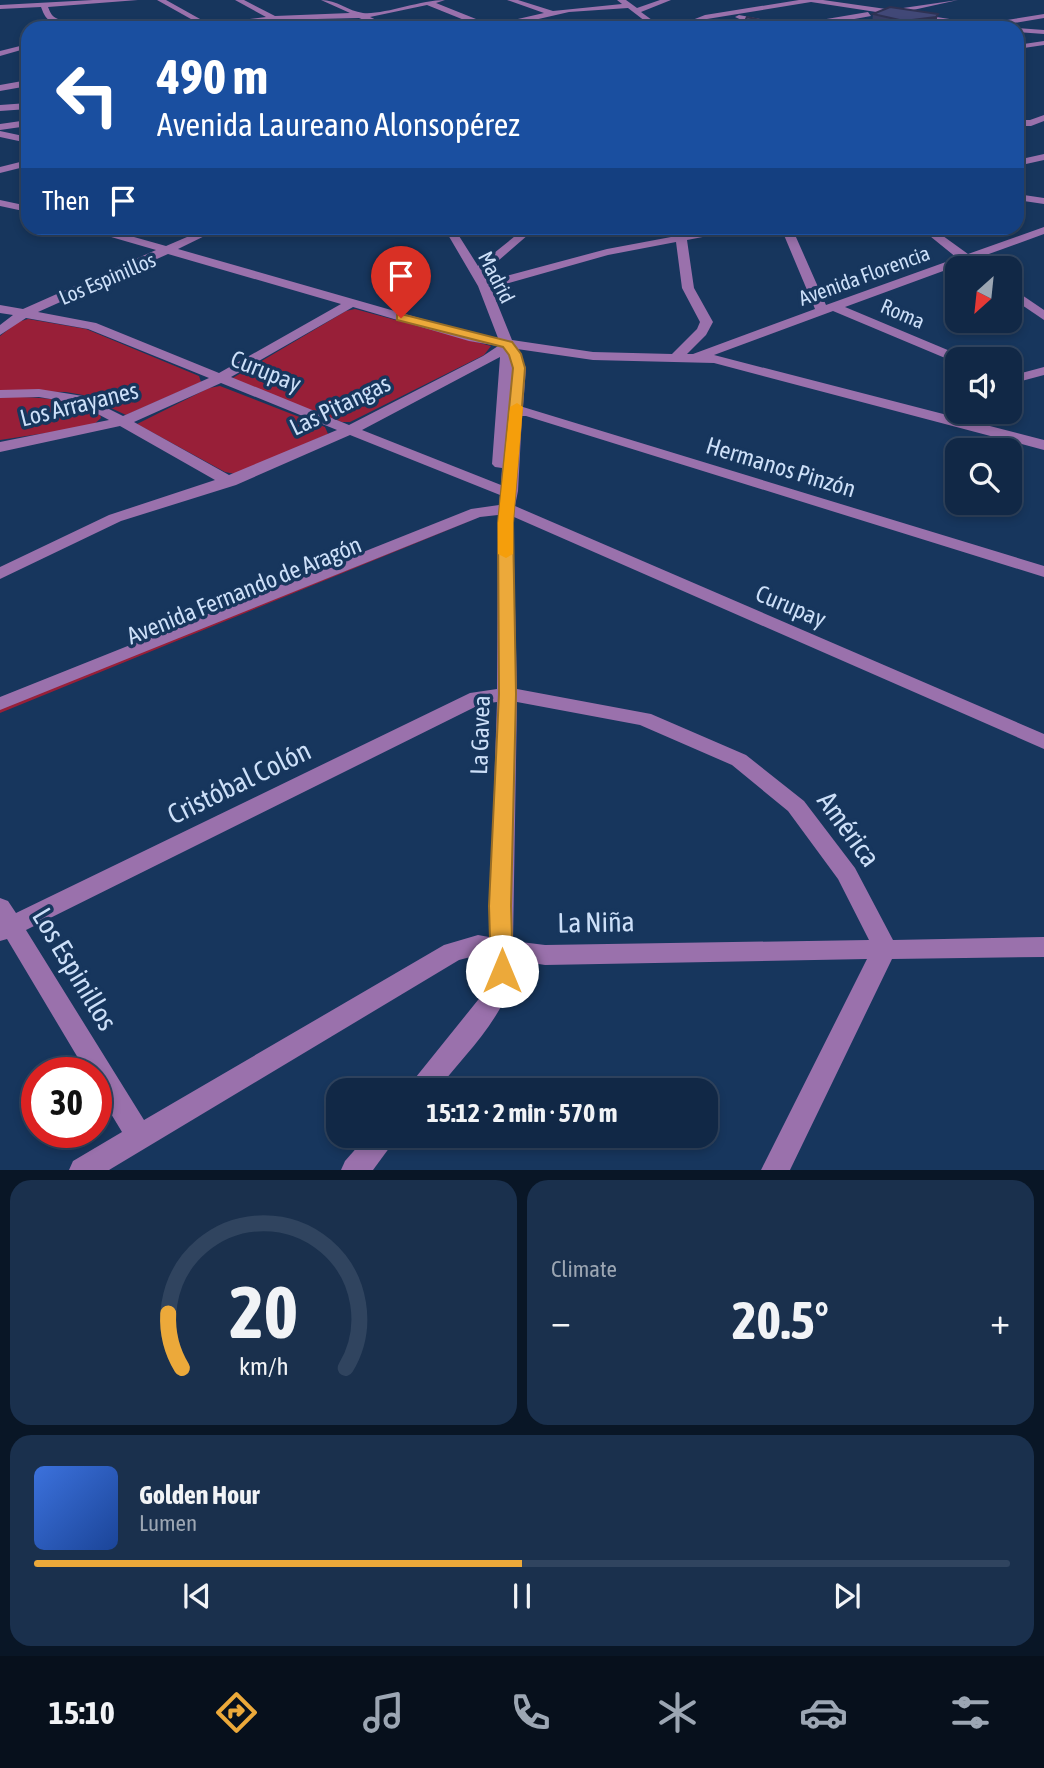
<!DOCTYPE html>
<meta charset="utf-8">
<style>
body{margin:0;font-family:"Asap Condensed",sans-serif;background:#1a304d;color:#f1f3f6;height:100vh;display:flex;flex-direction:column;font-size:26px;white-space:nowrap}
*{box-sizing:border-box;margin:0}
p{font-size:23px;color:#9ca6b3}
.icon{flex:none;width:38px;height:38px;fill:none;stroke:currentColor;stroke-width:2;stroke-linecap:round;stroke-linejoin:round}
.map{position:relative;height:1170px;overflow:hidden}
.side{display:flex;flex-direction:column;gap:10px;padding:10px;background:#091626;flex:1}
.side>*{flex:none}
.top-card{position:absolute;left:21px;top:21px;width:1003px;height:214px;border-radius:21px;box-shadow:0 4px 10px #0003,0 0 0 2px #30445f;background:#1a4fa0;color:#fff;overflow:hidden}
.needle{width:46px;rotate:207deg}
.fabs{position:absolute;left:945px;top:256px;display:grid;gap:14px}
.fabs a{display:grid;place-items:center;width:77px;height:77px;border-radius:14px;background:#112846;box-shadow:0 4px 10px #0003,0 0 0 2px #30445f;font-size:35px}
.speed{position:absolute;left:21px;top:1057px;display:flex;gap:14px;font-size:35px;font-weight:700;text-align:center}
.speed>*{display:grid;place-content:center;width:91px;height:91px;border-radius:50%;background:#112846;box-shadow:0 4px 10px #0003,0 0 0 2px #30445f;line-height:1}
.speed .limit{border:10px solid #d22;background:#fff;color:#111}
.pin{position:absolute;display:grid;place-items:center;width:60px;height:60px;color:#fff;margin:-72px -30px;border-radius:50% 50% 50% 0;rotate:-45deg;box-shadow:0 0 7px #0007}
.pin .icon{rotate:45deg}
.me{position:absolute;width:77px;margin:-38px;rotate:0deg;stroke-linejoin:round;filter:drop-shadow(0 0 5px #0008)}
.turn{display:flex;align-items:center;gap:24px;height:147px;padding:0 21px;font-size:32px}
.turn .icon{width:91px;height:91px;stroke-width:2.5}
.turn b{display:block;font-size:49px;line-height:60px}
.then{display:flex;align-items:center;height:66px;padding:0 21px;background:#0003;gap:14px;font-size:26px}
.big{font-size:52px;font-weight:700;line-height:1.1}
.side .tile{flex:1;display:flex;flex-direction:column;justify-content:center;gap:10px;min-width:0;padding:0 24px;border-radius:21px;background:#1a304d}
.side .dial{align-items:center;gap:0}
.dial svg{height:182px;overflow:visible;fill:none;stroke:#30445f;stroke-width:7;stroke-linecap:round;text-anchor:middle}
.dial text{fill:#f1f3f6;stroke:none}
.song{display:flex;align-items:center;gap:21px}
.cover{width:84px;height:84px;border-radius:10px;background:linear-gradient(135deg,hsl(220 70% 55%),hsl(220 70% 35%))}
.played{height:7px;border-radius:4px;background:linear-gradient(90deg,#eca93a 50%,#30445f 50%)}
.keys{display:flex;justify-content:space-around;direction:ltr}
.heat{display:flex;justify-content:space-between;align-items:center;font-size:38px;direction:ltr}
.side .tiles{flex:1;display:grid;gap:10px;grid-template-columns:1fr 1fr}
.tile:last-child{grid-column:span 2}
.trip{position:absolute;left:326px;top:1078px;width:392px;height:70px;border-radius:21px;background:#112846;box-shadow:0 4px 10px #0003,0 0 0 2px #30445f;font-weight:700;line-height:70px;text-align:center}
.tab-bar{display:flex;height:112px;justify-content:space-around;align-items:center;background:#07101c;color:#9ca6b3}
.tab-bar .icon{width:49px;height:49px}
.tab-bar .current{color:#eca93a}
.tab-bar b{font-size:32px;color:#f1f3f6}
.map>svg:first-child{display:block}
.green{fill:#981f38}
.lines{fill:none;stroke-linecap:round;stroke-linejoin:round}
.minor{fill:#9a71ac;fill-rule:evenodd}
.wall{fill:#383e66}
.shaded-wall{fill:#2e3253}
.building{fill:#414877;stroke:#2e3253;stroke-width:2}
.route{fill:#eca93a;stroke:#996e26;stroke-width:2}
.slow{fill:#f59e0b}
.labels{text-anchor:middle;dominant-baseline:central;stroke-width:7;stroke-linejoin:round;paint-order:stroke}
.far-street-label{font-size:21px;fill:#ccdff8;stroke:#17365d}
.street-label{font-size:24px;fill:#ccdff8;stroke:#17365d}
.near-street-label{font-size:28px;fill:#ccdff8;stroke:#17365d}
</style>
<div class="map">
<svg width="1044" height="1170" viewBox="0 0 1044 1170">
<rect width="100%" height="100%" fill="#17365d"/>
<g class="green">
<path d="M355 309 491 346 484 355 350 422H342L231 379 346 311Z"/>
<path d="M28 319 86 329 199 376 201 382 126 415 83 395 66 392 0 391V336L18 322Z"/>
<path d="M220 386 325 427 328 434 235 474 225 472 137 424 209 388Z"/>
<path d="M0 397C37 397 67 397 100 415L101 418 92 426 0 440Z"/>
<path d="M480 517 0 713V708Z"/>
</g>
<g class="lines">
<g class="minor">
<path d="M93 0H138L48 7C50 12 52 17 58 19 87 30 151 25 184 26L188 28C150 28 89 34 55 23 46 20 44 15 41 7L0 9V5Z"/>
<path d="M157 0H166L209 24 266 17 235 0H244L275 16 350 13 321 0C337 0 348 11 363 13 384 15 420 0 445 0L436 3 491 25 544 13 507 0H518L553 11 622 4 617 0H626L637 8 660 0H671L641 12 663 28H654L628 8 569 12 499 28H484L427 5 370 17 394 28H384L359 18 274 20 207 28Z"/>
<path d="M799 0H823L900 11 903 8 958 0 904 12 982 24 1044 14V18L996 26 1000 28H981L811 2 707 19 683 28H672L705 15Z"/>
<path d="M868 12 871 16C831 23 772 36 735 17L739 15 791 25Z"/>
<path d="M1016 28H1017L1044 30V34L1017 32Z"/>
<path d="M1044 41V45L1017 49V45Z"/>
<path d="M28 44V48L0 56V51Z"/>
<path d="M28 80V86L0 91V85Z"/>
<path d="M28 103V109L0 111V105Z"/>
<path d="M1044 115V121L1031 126H1017V120H1030Z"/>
<path d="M28 120V126L0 130V124Z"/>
<path d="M0 131 28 137V143L0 137Z"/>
<path d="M1044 154V160L1017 166V160Z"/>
<path d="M28 160V166L0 173V167Z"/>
<path d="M1017 194 1044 198V204L1017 200Z"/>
<path d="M0 200 28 206V212L0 206Z"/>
<path d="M1044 227V234L975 259 985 268H971L965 263 845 307 962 356 964 359H957V363L833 311 714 355 1044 440V450L714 363 593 360 517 349 526 368 523 407 1044 566V577L526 416H522L518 491 515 506 1044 734V749L514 517 513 523 517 689 651 714 746 755 804 801 855 868 893 940 1044 937V957L892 959 790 1170H761L867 959 545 965 514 960C516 1007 464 1055 437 1090H408L412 1082 482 995 490 971V956L478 955 459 960 109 1170H69L73 1161 122 1132 96 1089V1073H87L7 939 0 941V898L8 901 16 913 470 693 497 689 498 515 480 517 0 710V697L471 509 499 505 500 495 350 435 236 485 121 521 0 579V567L109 515 215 480 120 426 0 452V442L109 420 79 404 39 397 0 398V390L39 389 83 396 123 416 209 378 88 329 26 318 0 335V325L13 315 0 313V305L23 309 156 250 87 230 86 228H102L166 246 208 228H221L178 249 475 334 498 338 478 286 444 228H454L478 266 525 228H536L483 274 487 281 607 249 719 228H739L734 231 687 240 694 288 713 322 706 335 687 354H693L815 309 781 228H792L826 305 957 258 920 228H932L968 254ZM676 242 682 288 700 322 697 329 672 354 593 352 512 340 491 288 608 255ZM168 254 341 304 219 373 96 323 38 312ZM353 307 469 341 498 346 483 356 349 425 231 377ZM500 357 492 464 495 467 502 468 501 485 362 430ZM221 383 337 430 229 475 134 422ZM497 702 489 937 478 935 444 945 144 1120 26 930 481 704ZM517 702 640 725 732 765 788 811 838 879 869 940 545 945 513 941Z"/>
<path d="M1010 287 1044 310V320L1010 297Z"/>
<path d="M1044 367V375L1010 384V376Z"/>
<path d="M367 1136H398L373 1170H341L345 1161Z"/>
</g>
</g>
<path class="wall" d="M873 14 936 24 935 27 925 28H891L872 24Z"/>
<path class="shaded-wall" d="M938 14 935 27 903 28 904 21Z"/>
<g class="building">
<path d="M890 7 938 14 936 17 904 21 873 14Z"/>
<path d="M747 17 760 20 767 28 742 27Z"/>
</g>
<path class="route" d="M401 314 512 342 521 354 525 368 513 523 516 694 511 906 513 971 510 977 502 980 494 977 491 971 489 906 499 694 498 523 513 368 509 355 503 347 397 320V315Z"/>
<path class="slow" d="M517 403 523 407 513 523V554L506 558 498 554V523L510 407Z"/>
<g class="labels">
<g class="far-street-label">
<text transform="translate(864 275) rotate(-20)">Avenida Florencia</text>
<text transform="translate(497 277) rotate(63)">Madrid</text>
<text transform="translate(107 278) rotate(-23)">Los Espinillos</text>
<text transform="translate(903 313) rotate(23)">Roma</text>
</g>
<g class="street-label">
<text transform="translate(266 371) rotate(22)">Curupay</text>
<text transform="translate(79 404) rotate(-14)">Los Arrayanes</text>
<text transform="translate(340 405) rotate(-26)">Las Pitangas</text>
<text transform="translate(781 467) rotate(17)">Hermanos Pinzón</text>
<text transform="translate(244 590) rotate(-22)">Avenida Fernando de Aragón</text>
<text transform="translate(791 606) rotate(23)">Curupay</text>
<text transform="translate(480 735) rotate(-88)">La Gavea</text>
</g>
<g class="near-street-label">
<text transform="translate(239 782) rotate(-26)">Cristóbal Colón</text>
<text transform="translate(849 829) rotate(54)">América</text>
<text transform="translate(596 922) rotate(-1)">La Niña</text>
<text transform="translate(75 969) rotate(59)">Los Espinillos</text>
</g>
</g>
</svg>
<div class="fabs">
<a><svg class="needle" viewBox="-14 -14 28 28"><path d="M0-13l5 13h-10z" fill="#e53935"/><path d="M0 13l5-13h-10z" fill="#9ca6b3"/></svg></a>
<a><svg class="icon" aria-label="sound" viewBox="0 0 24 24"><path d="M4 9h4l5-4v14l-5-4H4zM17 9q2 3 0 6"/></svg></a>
<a><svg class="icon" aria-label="search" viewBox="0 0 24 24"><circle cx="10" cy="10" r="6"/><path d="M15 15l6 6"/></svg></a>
</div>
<div class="speed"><div class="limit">30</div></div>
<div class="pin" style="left:401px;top:318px;background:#d93025"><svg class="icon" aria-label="arrive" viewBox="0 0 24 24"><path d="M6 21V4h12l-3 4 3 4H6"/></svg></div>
<svg class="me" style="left:502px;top:971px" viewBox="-20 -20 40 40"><circle r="19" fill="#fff"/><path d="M0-13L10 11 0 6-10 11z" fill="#eca93a"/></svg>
<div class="trip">15:12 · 2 min · 570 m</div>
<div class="top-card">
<div class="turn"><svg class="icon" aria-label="left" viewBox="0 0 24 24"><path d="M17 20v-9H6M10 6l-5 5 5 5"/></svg><div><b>490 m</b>Avenida Laureano Alonsopérez</div></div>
<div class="then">Then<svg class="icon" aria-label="arrive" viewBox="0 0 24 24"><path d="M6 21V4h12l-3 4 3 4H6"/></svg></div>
</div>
</div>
<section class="side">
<div class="tiles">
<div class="tile dial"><svg viewBox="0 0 100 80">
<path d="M14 69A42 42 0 1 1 86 69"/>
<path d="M14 69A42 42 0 0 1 8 45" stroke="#eca93a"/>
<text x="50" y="56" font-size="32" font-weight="700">20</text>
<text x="50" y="72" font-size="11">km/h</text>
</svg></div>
<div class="tile"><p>Climate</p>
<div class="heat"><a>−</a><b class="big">20.5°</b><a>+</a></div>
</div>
<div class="tile">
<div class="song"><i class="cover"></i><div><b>Golden Hour</b><p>Lumen</p></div></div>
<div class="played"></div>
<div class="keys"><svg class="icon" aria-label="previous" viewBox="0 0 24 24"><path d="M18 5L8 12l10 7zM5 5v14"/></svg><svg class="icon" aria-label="pause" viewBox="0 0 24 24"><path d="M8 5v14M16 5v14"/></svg><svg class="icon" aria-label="next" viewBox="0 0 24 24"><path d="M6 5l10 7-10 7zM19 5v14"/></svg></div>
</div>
</div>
</section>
<nav class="tab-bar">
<b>15:10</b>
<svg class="icon current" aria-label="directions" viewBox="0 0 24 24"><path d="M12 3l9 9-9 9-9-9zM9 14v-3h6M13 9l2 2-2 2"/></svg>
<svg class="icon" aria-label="music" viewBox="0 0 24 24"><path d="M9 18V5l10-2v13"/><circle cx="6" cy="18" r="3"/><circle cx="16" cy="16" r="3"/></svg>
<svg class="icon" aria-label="phone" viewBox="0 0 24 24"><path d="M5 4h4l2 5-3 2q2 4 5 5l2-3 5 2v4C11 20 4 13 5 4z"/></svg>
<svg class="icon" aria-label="climate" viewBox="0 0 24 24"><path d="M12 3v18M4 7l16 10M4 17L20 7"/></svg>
<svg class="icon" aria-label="car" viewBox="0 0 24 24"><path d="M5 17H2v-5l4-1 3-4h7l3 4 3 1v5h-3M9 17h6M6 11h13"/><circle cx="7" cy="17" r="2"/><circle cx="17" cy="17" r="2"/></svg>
<svg class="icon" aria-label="filters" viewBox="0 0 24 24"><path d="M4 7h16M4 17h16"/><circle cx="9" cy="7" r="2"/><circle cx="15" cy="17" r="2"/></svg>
</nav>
